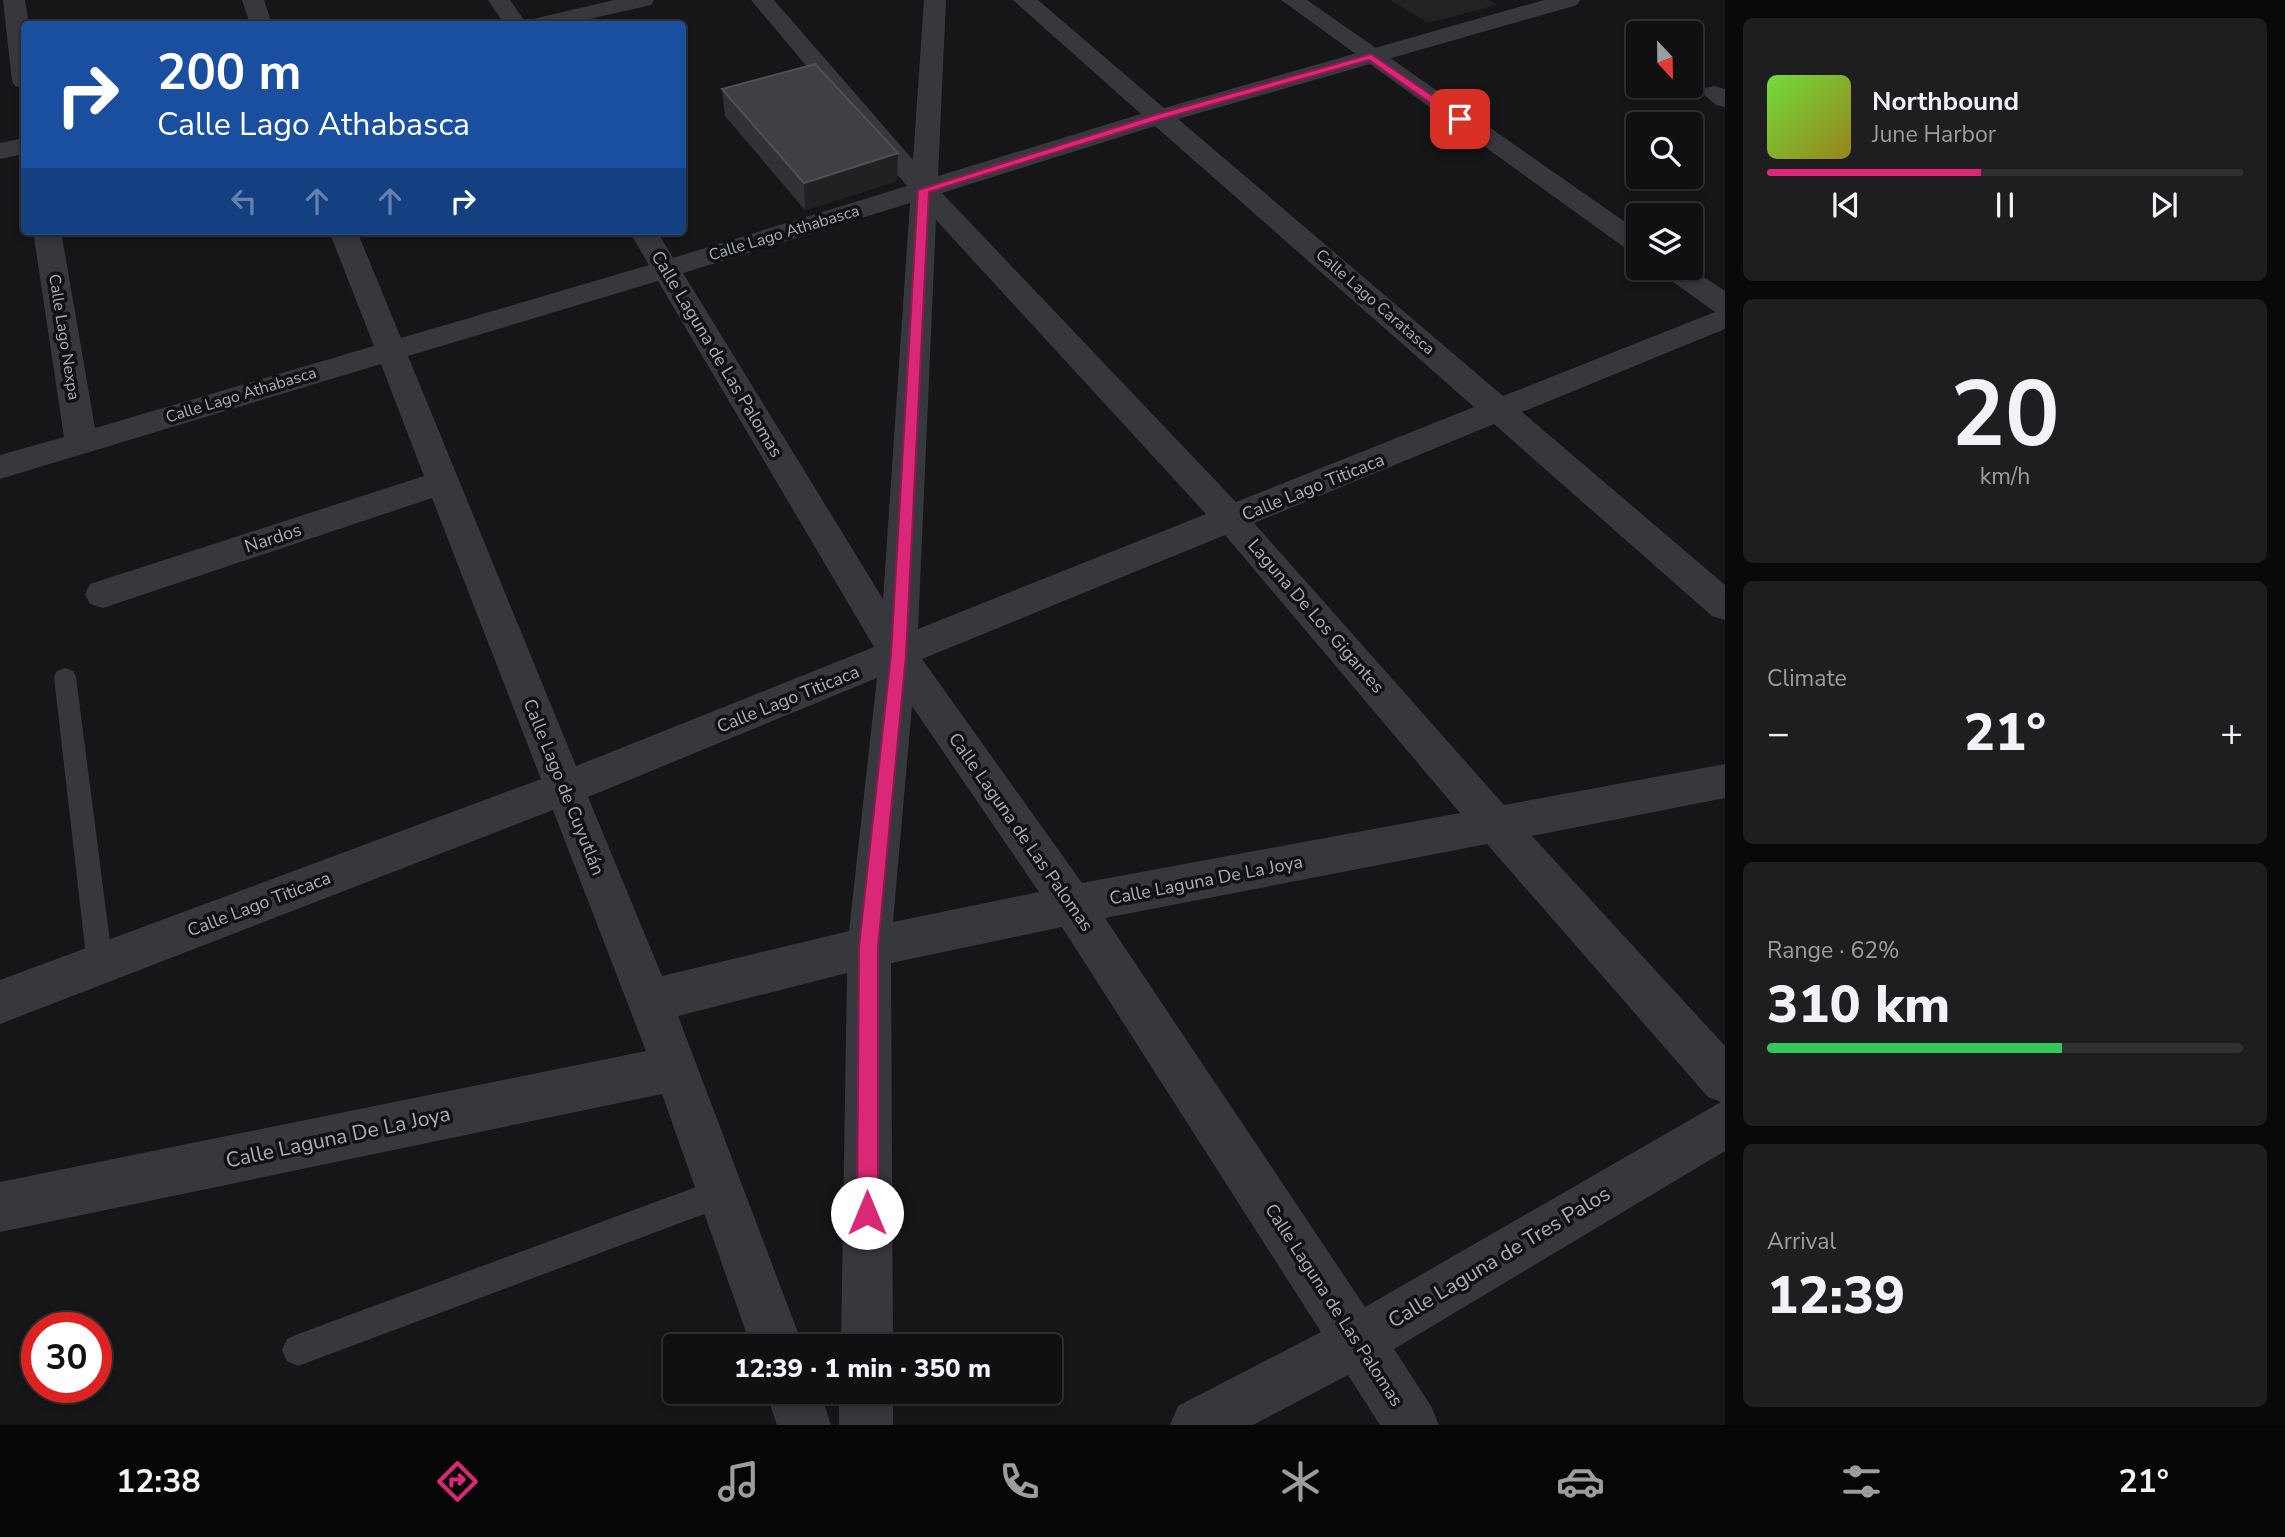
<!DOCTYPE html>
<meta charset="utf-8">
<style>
body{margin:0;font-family:"Nunito Sans",sans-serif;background:#1e1e20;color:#f1f3f6;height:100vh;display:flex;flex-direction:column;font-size:26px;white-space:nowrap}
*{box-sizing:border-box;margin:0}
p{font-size:23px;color:#9c9d9f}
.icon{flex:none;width:38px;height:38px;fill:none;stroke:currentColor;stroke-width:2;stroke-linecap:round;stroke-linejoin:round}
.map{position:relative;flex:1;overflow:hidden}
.panel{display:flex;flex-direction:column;gap:18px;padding:18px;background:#09090a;width:560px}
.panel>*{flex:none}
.top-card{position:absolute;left:21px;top:21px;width:665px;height:214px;border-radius:7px;box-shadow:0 4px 10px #0003,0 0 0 2px #303032;background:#1a4fa0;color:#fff;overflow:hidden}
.needle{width:46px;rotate:158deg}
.tools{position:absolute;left:1626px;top:21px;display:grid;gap:14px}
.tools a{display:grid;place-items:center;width:77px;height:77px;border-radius:7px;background:#101012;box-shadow:0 4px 10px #0003,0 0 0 2px #303032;font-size:35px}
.speed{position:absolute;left:21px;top:1312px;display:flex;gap:14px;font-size:35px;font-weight:700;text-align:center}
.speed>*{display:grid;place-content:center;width:91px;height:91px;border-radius:50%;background:#101012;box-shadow:0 4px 10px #0003,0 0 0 2px #303032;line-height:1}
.speed .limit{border:10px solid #d22;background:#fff;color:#111}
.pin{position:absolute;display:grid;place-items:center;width:60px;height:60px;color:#fff;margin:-30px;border-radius:14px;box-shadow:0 4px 10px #0006}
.me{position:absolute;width:77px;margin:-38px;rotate:0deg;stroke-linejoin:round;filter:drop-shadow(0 0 5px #0008)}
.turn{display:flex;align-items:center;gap:24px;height:147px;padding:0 21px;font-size:32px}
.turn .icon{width:91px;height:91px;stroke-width:2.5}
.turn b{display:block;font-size:49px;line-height:60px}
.lanes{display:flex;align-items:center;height:66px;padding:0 21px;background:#0003;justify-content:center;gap:35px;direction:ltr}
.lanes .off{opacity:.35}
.big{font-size:52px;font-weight:800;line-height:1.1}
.panel .card{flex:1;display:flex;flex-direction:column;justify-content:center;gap:10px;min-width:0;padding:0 24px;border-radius:10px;background:#1e1e20}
.panel .dial{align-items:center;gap:0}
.dial b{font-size:91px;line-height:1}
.song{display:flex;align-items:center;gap:21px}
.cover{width:84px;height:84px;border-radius:10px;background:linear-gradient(135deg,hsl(100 70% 55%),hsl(50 70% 35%))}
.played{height:7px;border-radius:4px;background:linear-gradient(90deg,#db2777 45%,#303032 45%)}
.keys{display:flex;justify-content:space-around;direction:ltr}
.heat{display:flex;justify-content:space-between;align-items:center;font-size:38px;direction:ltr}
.charge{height:10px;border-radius:5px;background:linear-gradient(90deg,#34c759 62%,#303032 0)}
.trip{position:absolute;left:663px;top:1334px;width:399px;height:70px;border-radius:7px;background:#101012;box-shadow:0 4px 10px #0003,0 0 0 2px #303032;font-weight:800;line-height:70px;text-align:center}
.tab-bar{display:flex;height:112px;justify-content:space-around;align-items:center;background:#060607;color:#9c9d9f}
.tab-bar .icon{width:49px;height:49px}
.tab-bar .selected{color:#db2777}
.tab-bar b{font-size:32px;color:#f1f3f6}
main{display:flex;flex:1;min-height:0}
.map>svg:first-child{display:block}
.built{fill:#222225}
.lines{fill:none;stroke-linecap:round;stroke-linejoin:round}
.service{fill:#37383d;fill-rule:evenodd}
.minor{fill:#37383d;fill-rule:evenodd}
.tertiary{fill:#37383d;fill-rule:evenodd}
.wall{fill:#323236}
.shaded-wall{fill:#212124}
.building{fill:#3f3f44;stroke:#4f5156;stroke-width:2}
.route{fill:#db2777;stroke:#8e194d;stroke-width:2}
.labels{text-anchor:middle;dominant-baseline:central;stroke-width:7;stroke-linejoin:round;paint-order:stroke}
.far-street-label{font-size:16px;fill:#a8adb8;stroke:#111113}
.street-label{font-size:18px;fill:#a8adb8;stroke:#111113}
.near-street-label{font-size:21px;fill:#a8adb8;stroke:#111113}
</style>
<main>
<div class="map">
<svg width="1725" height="1425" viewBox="0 0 1725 1425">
<rect width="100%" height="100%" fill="#161618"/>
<path class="built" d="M1390 0H1490L1497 5 1428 23Z"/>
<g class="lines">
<g class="service">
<path d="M65 668 73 671 76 677 113 965 109 974 100 977 91 974 87 965 54 677 57 671Z"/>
<path d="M723 1177 733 1182 738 1192 733 1202 723 1207 298 1366 287 1361 282 1350 287 1339 298 1334Z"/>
</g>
<g class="minor">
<path d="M3 0H25L29 24H24V88L15 86 12 81Z"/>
<path d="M242 0H264L272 24H250Z"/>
<path d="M488 0H510L527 24H504Z"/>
<path d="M614 0H654L651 5 568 24H529L533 19Z"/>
<path d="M751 0H774L913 160 924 0H946L938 176 1141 114 1013 0H1038L1164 108 1544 0H1580L1577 5 1178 119 1503 396 1725 308V329L1522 412 1725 585V620L1712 616 1494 424 1254 523 1504 805 1725 764V798L1532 836 1725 1046V1151L1394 1349 1431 1406 1439 1425H1380L1348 1375 1253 1425H1170L1178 1406 1321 1332 1062 927 891 963 893 1346H841L847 973 678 1016 803 1346H751L662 1094 0 1232V1182L646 1051 553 810 0 1024V980L541 779 432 498 103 608 90 604 85 594 90 584 424 476 381 364 0 479V455L64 437 33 231H61L95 428 374 346 329 231H357L401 338 649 265 629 231H657L673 258 907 186ZM1155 126 1474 407 1236 502 942 193ZM910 203 883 599 683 273ZM936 220 1206 514 918 629ZM658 281 874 647 576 766 408 356ZM1225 535 1460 813 1082 883 922 659ZM877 678 849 931 662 976 588 797ZM912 706 1039 892 893 922ZM1487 844 1708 1097 1721 1102 1365 1307 1105 918Z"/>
<path d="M1714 86 1725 89V107L1716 105 1702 93 1705 88Z"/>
<path d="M24 138V154L0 159V143Z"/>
<path d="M766 1391H820L831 1425H777Z"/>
<rect x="839" y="1391" width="54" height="34"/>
</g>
<g class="tertiary">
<path d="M1281 0H1307L1638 231V252L1628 250Z"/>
<path d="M1658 268H1690L1725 291V314L1715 312 1662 274Z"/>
</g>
</g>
<path class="wall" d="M722 89 898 153 897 181 805 210 725 116Z"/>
<path class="shaded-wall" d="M898 153 897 181 805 210 804 183Z"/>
<path class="building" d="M815 64 898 153 804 183 722 89Z"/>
<path class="route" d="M1371 54 1464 117V121H1456L1369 60 1165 118 929 192 906 655 878 947V1213L875 1220 867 1223 860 1220 857 1213 859 947 891 655 918 190 1158 114Z"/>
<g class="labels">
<g class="far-street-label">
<text transform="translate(784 233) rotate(-17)">Calle Lago Athabasca</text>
<text transform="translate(1375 302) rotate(41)">Calle Lago Caratasca</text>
<text transform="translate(64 337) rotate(81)">Calle Lago Nexpa</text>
<text transform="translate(241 395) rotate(-17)">Calle Lago Athabasca</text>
</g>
<g class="street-label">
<text transform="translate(717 354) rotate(59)">Calle Laguna de Las Palomas</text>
<text transform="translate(1313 487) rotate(-22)">Calle Lago Titicaca</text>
<text transform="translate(273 538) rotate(-18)">Nardos</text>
<text transform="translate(1316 616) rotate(49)">Laguna De Los Gigantes</text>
<text transform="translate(788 699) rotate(-22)">Calle Lago Titicaca</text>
<text transform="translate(564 787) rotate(68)">Calle Lago de Cuyutlán</text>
<text transform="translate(1021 832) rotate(55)">Calle Laguna de Las Palomas</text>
<text transform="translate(1206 880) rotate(-11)">Calle Laguna De La Joya</text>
<text transform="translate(259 904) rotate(-21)">Calle Lago Titicaca</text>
<text transform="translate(1334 1305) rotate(57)">Calle Laguna de Las Palomas</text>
</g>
<g class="near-street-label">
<text transform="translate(338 1137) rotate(-12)">Calle Laguna De La Joya</text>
<text transform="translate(1499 1257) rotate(-31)">Calle Laguna de Tres Palos</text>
</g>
</g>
</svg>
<div class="tools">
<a><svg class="needle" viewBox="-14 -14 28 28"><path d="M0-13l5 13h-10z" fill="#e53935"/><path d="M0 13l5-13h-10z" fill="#9c9d9f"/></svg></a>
<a><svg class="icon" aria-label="search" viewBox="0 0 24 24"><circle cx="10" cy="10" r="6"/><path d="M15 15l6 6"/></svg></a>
<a><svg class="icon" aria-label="layers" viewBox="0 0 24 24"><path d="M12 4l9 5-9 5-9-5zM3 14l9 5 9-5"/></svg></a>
</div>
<div class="speed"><div class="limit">30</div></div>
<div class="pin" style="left:1460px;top:119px;background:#d93025"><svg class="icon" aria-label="arrive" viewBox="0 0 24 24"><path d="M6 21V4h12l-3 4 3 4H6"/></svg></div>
<svg class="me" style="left:867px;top:1213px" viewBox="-20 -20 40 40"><circle r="19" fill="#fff"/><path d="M0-13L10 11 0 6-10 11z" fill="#db2777"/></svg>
<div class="trip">12:39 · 1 min · 350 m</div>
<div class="top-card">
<div class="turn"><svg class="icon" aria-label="right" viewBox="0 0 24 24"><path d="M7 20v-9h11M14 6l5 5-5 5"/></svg><div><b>200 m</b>Calle Lago Athabasca</div></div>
<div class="lanes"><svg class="icon off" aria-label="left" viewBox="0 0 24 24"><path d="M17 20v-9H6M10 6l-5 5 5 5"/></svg><svg class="icon off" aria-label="ahead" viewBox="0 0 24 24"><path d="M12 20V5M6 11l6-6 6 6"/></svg><svg class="icon off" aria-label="ahead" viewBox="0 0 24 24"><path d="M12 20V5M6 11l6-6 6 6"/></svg><svg class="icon" aria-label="right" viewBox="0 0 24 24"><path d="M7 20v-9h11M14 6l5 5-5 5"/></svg></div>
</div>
</div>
<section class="panel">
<div class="card">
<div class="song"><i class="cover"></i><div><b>Northbound</b><p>June Harbor</p></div></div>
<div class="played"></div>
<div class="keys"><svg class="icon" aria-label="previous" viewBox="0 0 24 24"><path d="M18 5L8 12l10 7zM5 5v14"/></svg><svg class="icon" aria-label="pause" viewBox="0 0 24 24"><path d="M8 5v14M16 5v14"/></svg><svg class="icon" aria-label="next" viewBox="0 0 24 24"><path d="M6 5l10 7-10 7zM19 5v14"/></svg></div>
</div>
<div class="card dial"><b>20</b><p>km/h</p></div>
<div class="card"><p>Climate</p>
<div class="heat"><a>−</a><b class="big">21°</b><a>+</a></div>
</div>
<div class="card"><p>Range · 62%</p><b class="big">310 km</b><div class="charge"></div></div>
<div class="card"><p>Arrival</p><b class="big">12:39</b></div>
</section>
</main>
<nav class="tab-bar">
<b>12:38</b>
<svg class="icon selected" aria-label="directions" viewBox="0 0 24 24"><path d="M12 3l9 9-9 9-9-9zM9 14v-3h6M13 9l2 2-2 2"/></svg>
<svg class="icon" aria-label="music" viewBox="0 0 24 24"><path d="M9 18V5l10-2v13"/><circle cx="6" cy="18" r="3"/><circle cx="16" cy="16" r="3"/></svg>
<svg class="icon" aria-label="phone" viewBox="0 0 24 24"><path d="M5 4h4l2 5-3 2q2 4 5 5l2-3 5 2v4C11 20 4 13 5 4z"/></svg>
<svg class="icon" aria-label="climate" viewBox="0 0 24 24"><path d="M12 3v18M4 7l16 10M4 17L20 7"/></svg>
<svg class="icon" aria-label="car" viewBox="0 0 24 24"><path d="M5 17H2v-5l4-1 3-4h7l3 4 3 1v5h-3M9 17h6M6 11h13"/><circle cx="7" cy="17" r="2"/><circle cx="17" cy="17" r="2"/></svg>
<svg class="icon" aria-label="filters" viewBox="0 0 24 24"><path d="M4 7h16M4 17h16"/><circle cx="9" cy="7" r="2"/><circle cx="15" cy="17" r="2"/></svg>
<b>21°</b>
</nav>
